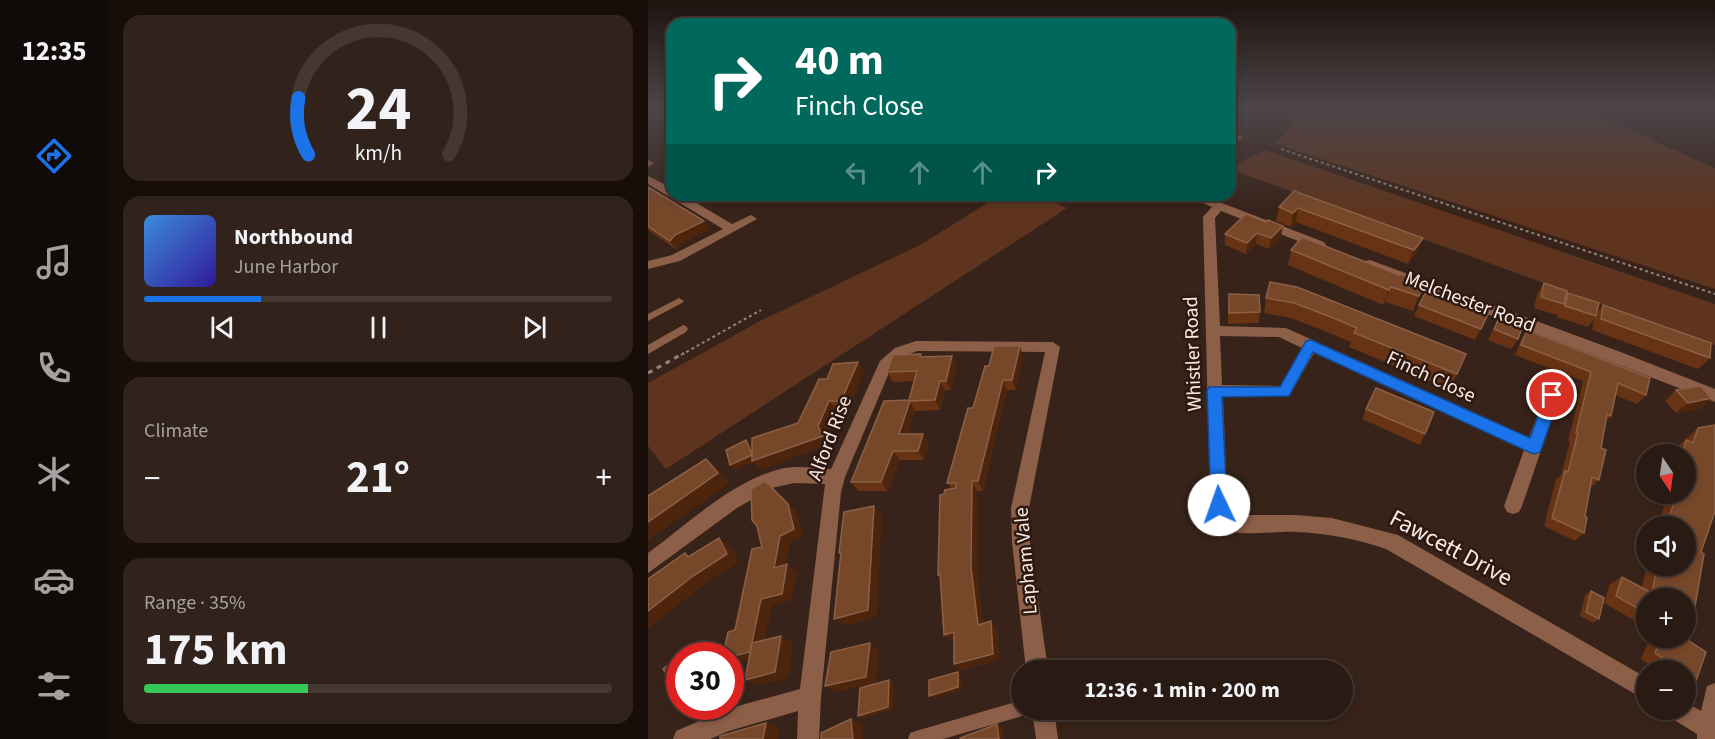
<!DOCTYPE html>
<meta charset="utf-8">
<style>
body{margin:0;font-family:"Source Sans 3",sans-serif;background:#31231c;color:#f1f3f6;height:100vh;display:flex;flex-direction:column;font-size:22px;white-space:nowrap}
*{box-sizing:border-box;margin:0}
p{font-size:20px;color:#a5a1a0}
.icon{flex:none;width:33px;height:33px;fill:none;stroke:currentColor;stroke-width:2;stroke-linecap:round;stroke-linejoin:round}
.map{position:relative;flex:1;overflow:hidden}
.side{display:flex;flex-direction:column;gap:15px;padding:15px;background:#170e0a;width:540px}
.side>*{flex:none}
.banner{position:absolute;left:18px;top:18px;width:570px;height:183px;border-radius:18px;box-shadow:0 3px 9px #0003,0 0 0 2px #453833;background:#00695c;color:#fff;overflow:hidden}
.needle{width:39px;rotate:167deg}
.tools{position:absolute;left:988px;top:444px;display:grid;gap:12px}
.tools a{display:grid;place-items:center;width:60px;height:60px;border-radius:50%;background:#291a13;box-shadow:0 3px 9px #0003,0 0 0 2px #453833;font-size:30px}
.speed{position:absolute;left:18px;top:642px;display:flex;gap:12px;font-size:30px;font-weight:700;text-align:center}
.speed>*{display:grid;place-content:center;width:78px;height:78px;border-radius:50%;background:#291a13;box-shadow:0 3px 9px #0003,0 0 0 2px #453833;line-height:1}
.speed .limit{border:9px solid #d22;background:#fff;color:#111}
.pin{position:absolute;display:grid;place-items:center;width:51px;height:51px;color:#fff;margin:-26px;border:3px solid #fff;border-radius:50%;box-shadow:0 2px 6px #0007}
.me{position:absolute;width:66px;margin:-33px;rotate:357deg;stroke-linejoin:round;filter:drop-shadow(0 0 4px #0008)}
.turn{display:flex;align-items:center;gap:21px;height:126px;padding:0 30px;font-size:27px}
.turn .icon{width:78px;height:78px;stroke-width:2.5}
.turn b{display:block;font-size:42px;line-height:51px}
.lanes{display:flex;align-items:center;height:57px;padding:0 30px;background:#0003;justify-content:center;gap:30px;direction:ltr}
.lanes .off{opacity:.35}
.big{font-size:45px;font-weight:700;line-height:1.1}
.side .tile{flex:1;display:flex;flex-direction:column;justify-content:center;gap:9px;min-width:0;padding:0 21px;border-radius:18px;background:#31231c}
.side .dial{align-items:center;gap:0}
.dial svg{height:156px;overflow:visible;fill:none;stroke:#453833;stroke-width:7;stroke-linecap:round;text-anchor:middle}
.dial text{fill:#f1f3f6;stroke:none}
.song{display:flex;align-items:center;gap:18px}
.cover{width:72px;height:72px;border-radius:9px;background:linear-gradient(135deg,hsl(210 70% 55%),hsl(250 70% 35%))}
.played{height:6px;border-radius:3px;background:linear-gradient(90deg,#1a73e8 25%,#453833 25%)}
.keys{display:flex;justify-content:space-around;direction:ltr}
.heat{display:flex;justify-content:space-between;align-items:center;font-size:33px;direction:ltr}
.charge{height:9px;border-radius:4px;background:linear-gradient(90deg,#34c759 35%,#453833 0)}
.trip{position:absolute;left:363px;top:660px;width:342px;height:60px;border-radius:30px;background:#291a13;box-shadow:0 3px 9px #0003,0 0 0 2px #453833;font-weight:700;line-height:60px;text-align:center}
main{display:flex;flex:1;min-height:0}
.menu{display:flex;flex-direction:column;width:108px;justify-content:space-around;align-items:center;background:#100a08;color:#a5a1a0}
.menu .icon{width:42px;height:42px}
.menu .current{color:#1a73e8}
.menu b{font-size:27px;color:#f1f3f6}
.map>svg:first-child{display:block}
.green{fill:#5e341f}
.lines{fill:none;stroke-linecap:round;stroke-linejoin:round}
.path-far1{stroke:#94837b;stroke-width:2;stroke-dasharray:3 3;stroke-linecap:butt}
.path{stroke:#94837b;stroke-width:3;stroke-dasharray:5 5;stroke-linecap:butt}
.service{fill:#8c5f49;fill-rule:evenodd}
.minor{fill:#8c5f49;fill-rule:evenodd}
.wall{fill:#673314}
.shaded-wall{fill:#4d240c}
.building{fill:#77472a;stroke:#8b6047;stroke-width:1.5}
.route{fill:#1a73e8;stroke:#114b97;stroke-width:1.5}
.labels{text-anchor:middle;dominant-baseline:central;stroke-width:5;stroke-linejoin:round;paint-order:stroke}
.street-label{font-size:20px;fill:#f9ebe4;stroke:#2d1910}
.near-street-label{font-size:24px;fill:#f9ebe4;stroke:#2d1910}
</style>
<main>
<nav class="menu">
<b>12:35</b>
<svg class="icon current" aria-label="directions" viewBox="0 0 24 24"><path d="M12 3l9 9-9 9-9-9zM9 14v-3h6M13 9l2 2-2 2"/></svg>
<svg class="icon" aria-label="music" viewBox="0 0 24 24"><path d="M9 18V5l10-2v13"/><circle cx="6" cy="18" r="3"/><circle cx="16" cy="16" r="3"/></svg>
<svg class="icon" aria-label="phone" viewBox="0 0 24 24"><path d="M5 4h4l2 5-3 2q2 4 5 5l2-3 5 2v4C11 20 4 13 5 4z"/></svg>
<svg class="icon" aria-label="climate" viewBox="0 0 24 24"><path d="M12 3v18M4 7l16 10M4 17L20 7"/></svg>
<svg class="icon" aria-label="car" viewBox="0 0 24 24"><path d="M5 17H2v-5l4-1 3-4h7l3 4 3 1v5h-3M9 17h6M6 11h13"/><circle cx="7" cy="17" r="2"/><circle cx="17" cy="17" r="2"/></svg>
<svg class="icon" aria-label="filters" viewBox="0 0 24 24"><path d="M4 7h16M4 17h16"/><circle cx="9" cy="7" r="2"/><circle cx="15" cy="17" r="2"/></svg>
</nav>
<section class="side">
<div class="tile dial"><svg viewBox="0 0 100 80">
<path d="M14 69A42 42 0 1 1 86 69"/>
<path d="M14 69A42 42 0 0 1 9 40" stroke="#1a73e8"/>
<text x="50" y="56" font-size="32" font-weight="700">24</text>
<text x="50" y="72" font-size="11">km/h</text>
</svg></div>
<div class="tile">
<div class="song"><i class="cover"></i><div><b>Northbound</b><p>June Harbor</p></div></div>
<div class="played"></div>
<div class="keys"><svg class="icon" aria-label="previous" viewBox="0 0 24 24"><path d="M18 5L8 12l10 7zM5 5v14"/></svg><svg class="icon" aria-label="pause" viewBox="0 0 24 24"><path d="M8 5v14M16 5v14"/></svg><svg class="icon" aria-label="next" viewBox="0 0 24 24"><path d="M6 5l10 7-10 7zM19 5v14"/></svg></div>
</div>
<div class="tile"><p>Climate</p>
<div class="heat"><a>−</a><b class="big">21°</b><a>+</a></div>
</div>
<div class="tile"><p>Range · 35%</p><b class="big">175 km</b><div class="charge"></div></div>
</section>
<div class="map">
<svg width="1067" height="739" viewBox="0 0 1067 739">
<rect width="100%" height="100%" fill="#372319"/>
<g class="green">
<path d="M638 108H932L1067 168V289L625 143 636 136 642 127Z"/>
<path d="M617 150 1067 304V345L582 169V167Z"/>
<path d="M352 195H390L419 208 18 469 0 446V383L114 320 272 245Z"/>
</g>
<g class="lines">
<g class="path-far1">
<path d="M633 149 1067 294"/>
<path d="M33 355 113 310"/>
</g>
<path class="path" d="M0 373 36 353"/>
<g class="service">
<path d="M31 298 36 301 34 303 0 321V314Z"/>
<path d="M35 325 38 326 40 329 38 332 0 354V345Z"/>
<path d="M374 700V710H381L380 714 374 716 295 739H260L262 733 268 731Z"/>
</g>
<g class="minor">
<path d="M582 133 594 136 595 138 590 141 582 139Z"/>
<path d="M0 160 6 163 0 167Z"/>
<path d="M0 176 24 188V195H35L84 224 103 215 109 219 32 261 0 269V261L24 255 75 229 0 184Z"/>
<path d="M537 195H553L676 242 678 245 676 248H668L573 211 567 218 572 326 638 328 881 437 899 391 904 389 909 391 912 395 874 506 871 512 865 514 859 512 856 506 876 450 666 353 641 396 575 397 579 498C581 506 583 510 589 515H647L684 518 750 535 999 678V701L738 549C709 539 679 533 647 532 633 531 594 536 583 531 569 525 563 512 562 498L555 217 564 207ZM572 336 631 337 654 348 632 386 574 385Z"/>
<path d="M722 260 970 351 1067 389V402L717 267 716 264 717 261Z"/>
<path d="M268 341 405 342 412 347 381 508 382 542 400 670H378L364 542 363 508 397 352 269 351 257 356 243 368 197 477 193 492 173 697 171 739H149L150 711 81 731 62 739H25L28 731 79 709 152 689 177 484 146 483 124 488 89 508 0 573V553C41 523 83 482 132 469 148 465 167 468 183 469L232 361 247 348Z"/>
<path d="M1067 683V739H1049V734L1023 718 1020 710H1038V702L1053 711 1059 686Z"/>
<path d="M384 710H406L410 739H388Z"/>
</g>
</g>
<g class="wall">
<path d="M0 187 56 221 62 229 34 243 29 250 0 230Z"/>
<path d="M646 191 775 238 769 251 760 264 648 222 643 227 628 221 631 207Z"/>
<path d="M598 214 633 237 621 249 608 244 598 254 577 245V234Z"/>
<path d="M643 250 773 284 775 285 765 311 737 302 735 305 640 265Z"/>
<path d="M622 282 809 374 801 389 701 347 703 342 674 330 643 318 616 313 618 298Z"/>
<path d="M896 283 918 296 920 293 949 313 955 305 1062 358 1050 369 944 330 946 319 940 327 909 317 910 313 909 315 886 308 889 294Z"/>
<path d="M581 294 612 312 611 323 580 324V305Z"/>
<path d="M771 305 833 329 827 340 766 316Z"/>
<path d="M852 316 870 339 863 349 840 340Z"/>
<path d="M879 330 998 395 989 404 967 395 963 416 958 421 953 448 951 480 942 488 937 516 936 533 927 541 896 526 908 479 913 475 922 442 920 441 935 381 867 355 873 340Z"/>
<path d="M275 357 309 366 303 390H297L292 410 267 411 260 434H275L281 443 276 460H252L240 491H211L203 482 261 400 266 381 245 382 239 372Z"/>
<path d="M375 357 368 390H359L335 491H329V575L335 624 349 628 351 660 313 670 306 640 303 641 296 494 304 489 299 483 341 366Z"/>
<path d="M216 371 200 409H188L177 434 182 444 113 469 104 462 88 470 82 465 104 446 150 423 179 379Z"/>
<path d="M1028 390 1064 398 1052 409 1028 413 1017 401Z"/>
<path d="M718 409 777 434 772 445 714 419Z"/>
<path d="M1050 428 1053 552 1041 641 1048 681 1038 685V670H1010L993 659 1002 638H1038L999 598V628L956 603 962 584 974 577 994 588 999 565 1038 566V526H1009L1021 494H1038V454H1026L1027 449Z"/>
<path d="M998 458H999V476L993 473Z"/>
<path d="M943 591 951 619 945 623 932 616 937 595Z"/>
</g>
<g class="shaded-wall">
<path d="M650 208 648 222 643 227 645 213Z"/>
<path d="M56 221 62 229 34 243 29 250 22 241 27 235Z"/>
<path d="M635 226 633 237 621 249 623 238Z"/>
<path d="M609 233 608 244 598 254 599 243Z"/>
<path d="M775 238 769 251 760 264 766 250Z"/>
<path d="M743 287 737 302 735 305 741 290Z"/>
<path d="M372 346 375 357 368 390 364 380Z"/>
<path d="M304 356 309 366 303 390 298 381Z"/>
<path d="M210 362 216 371 200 409 193 401Z"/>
<path d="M355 380 359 390 335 491 330 481Z"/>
<path d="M292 381 297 390 292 410 287 400Z"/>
<path d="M1064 398 1052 409 1028 413 1040 403Z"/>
<path d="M181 401 188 409 177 434 182 444 113 469 104 462 88 470 82 465 98 440 104 445 170 426Z"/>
<path d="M262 401 267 411 257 443 251 434Z"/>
<path d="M275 434 281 443 276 460 270 451Z"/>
<path d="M245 451 252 460 240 491 233 482Z"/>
<path d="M58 459 70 469 82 483 0 540V522Z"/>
<path d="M117 481 149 512 155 537 142 543 136 575 126 568 132 536Z"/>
<path d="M324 481 329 491V575L336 632 330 625 323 567Z"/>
<path d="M226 506 234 515 229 617 197 626 186 619Z"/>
<path d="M71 538 83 547 91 562 57 584 0 629V611Z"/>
<path d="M139 564 149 572 144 600 124 606 113 658 86 664 82 663V657L113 599Z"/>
<path d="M343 621 349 628 351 660 313 670 306 664Z"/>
<path d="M306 632 313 638 303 641 296 635Z"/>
<path d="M133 636 145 642 140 678 110 685 97 680Z"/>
<path d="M51 641 65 647 71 656H61Z"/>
<path d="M222 643 231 650 228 683 188 692 177 686Z"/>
<path d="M310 672 313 675 314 690 285 698 281 696Z"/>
<path d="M241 680 246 683 245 710 215 718 210 716Z"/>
<path d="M203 719 214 724 215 739H205Z"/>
<path d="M118 723 131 727 130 739H115Z"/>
<path d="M349 724 355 729 356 739H351Z"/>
</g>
<g class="building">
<path d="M0 187 56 221 27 235 22 241 0 226Z"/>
<path d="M646 191 775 238 766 250 650 208 645 213 631 207Z"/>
<path d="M598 214 618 222 620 220 635 226 623 238 609 233 599 243 577 234Z"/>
<path d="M654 237 751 275 752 274 774 281 773 284 775 285 771 296 743 287 741 290 643 250Z"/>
<path d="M622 282 649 287 818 354 809 374 706 333 709 328 678 315 646 303 618 298Z"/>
<path d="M896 283 919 291 916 304 893 297Z"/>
<path d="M779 290 840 314 833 329 771 305Z"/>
<path d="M920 293 951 303 948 316 917 306Z"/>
<path d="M581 294 611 295 612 312 581 313Z"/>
<path d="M955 305 1063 343 1062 358 953 319Z"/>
<path d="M852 316 875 325 870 339 846 329Z"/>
<path d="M879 330 1002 378 998 395 970 383 963 416 959 414 953 448 958 450 951 480 944 477 937 516 939 518 936 533 904 518 917 471 920 472 930 433H928L943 372 873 345Z"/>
<path d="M346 346H372L364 380H355L330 481H324L323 567 330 625 343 621 345 654 306 664V632L296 635 292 574 290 575 292 495 296 494 297 490 308 488V483H299L320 408H325L337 366H341Z"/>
<path d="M273 354 272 357 304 356 298 381H292L287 400 262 401 251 434H275L270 451H245L233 482H203L236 401 261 400 269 371 239 372 245 355Z"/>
<path d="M210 362 193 401H181L170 426 175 436 104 461V438L150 423 171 379H179L185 364Z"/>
<path d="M1052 386 1064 398 1040 403 1028 390Z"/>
<path d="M728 388 786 412 777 434 718 409Z"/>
<path d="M1067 425V511L1053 552 1056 554 1041 641 1058 652 1048 681 1038 675V670H1032L1007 653 1013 638H1038V598H999V614L968 596 974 577 1004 593 1009 566H1038V526H1018L1029 494H1038V454H1035L1038 440 1045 443 1050 428Z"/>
<path d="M98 440 104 455 82 465 78 450Z"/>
<path d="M1009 449 1020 454H1007Z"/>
<path d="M58 459 70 473 0 522V496Z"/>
<path d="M117 481 140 504 146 529 132 536 126 568 139 564 134 594 113 599 102 652 82 657V656H75L80 632 87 630 104 549 114 547 109 526 104 520 103 489Z"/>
<path d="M226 506 220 610 186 619 193 553H191L196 512Z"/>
<path d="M71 538 79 554 45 576 0 611V579L37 553 40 557Z"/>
<path d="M943 591 956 598 951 619 938 612Z"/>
<path d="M133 636 127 672 97 680 104 643Z"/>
<path d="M51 641 61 656H33Z"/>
<path d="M222 643 218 677 177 686 183 652Z"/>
<path d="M32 656V691L30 692 15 669Z"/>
<path d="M310 672V687L281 696V680Z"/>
<path d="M241 680 240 707 210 716 212 688Z"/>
<path d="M203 719 205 739H173V733Z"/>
<path d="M118 723 115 739H72V736Z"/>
<path d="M349 724 351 739H312V738Z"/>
</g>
<linearGradient id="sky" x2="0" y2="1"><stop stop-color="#1e130e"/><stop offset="0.51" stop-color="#4d4549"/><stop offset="1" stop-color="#4d4549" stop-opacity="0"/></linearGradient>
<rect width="1067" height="211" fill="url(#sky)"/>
<path class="route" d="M663 340 882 438 899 391H910L912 395 894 447 892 452 886 454 881 452 665 352 641 396 574 397 579 505 577 510 571 512 565 510 563 505 559 391 561 387H632L658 341Z"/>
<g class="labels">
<g class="street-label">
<text transform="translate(822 302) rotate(21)">Melchester Road</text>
<text transform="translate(545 354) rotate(-92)">Whistler Road</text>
<text transform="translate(783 377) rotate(25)">Finch Close</text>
<text transform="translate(182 438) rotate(-69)">Alford Rise</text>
<text transform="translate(378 561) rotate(-95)">Lapham Vale</text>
</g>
<g class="near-street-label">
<text transform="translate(803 548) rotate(28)">Fawcett Drive</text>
</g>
</g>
</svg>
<div class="tools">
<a><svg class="needle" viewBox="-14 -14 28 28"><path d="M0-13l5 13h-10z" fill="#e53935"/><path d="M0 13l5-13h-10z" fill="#a5a1a0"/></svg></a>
<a><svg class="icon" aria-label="sound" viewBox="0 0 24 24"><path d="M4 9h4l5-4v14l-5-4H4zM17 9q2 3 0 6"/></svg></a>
<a>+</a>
<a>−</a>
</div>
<div class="speed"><div class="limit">30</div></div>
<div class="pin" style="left:904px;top:395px;background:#d93025"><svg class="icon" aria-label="arrive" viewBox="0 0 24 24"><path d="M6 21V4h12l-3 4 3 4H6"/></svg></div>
<svg class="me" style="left:571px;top:505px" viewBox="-20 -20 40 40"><circle r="19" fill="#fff"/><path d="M0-13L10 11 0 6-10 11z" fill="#1a73e8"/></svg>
<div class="trip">12:36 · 1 min · 200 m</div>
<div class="banner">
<div class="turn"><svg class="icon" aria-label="right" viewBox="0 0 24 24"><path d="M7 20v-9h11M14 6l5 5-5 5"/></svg><div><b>40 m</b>Finch Close</div></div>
<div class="lanes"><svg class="icon off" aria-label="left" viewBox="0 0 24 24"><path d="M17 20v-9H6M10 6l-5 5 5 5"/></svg><svg class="icon off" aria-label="ahead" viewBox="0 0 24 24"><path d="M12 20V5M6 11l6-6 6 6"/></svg><svg class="icon off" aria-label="ahead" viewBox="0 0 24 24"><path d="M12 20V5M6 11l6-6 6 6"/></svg><svg class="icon" aria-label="right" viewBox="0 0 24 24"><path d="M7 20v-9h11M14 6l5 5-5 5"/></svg></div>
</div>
</div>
</main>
